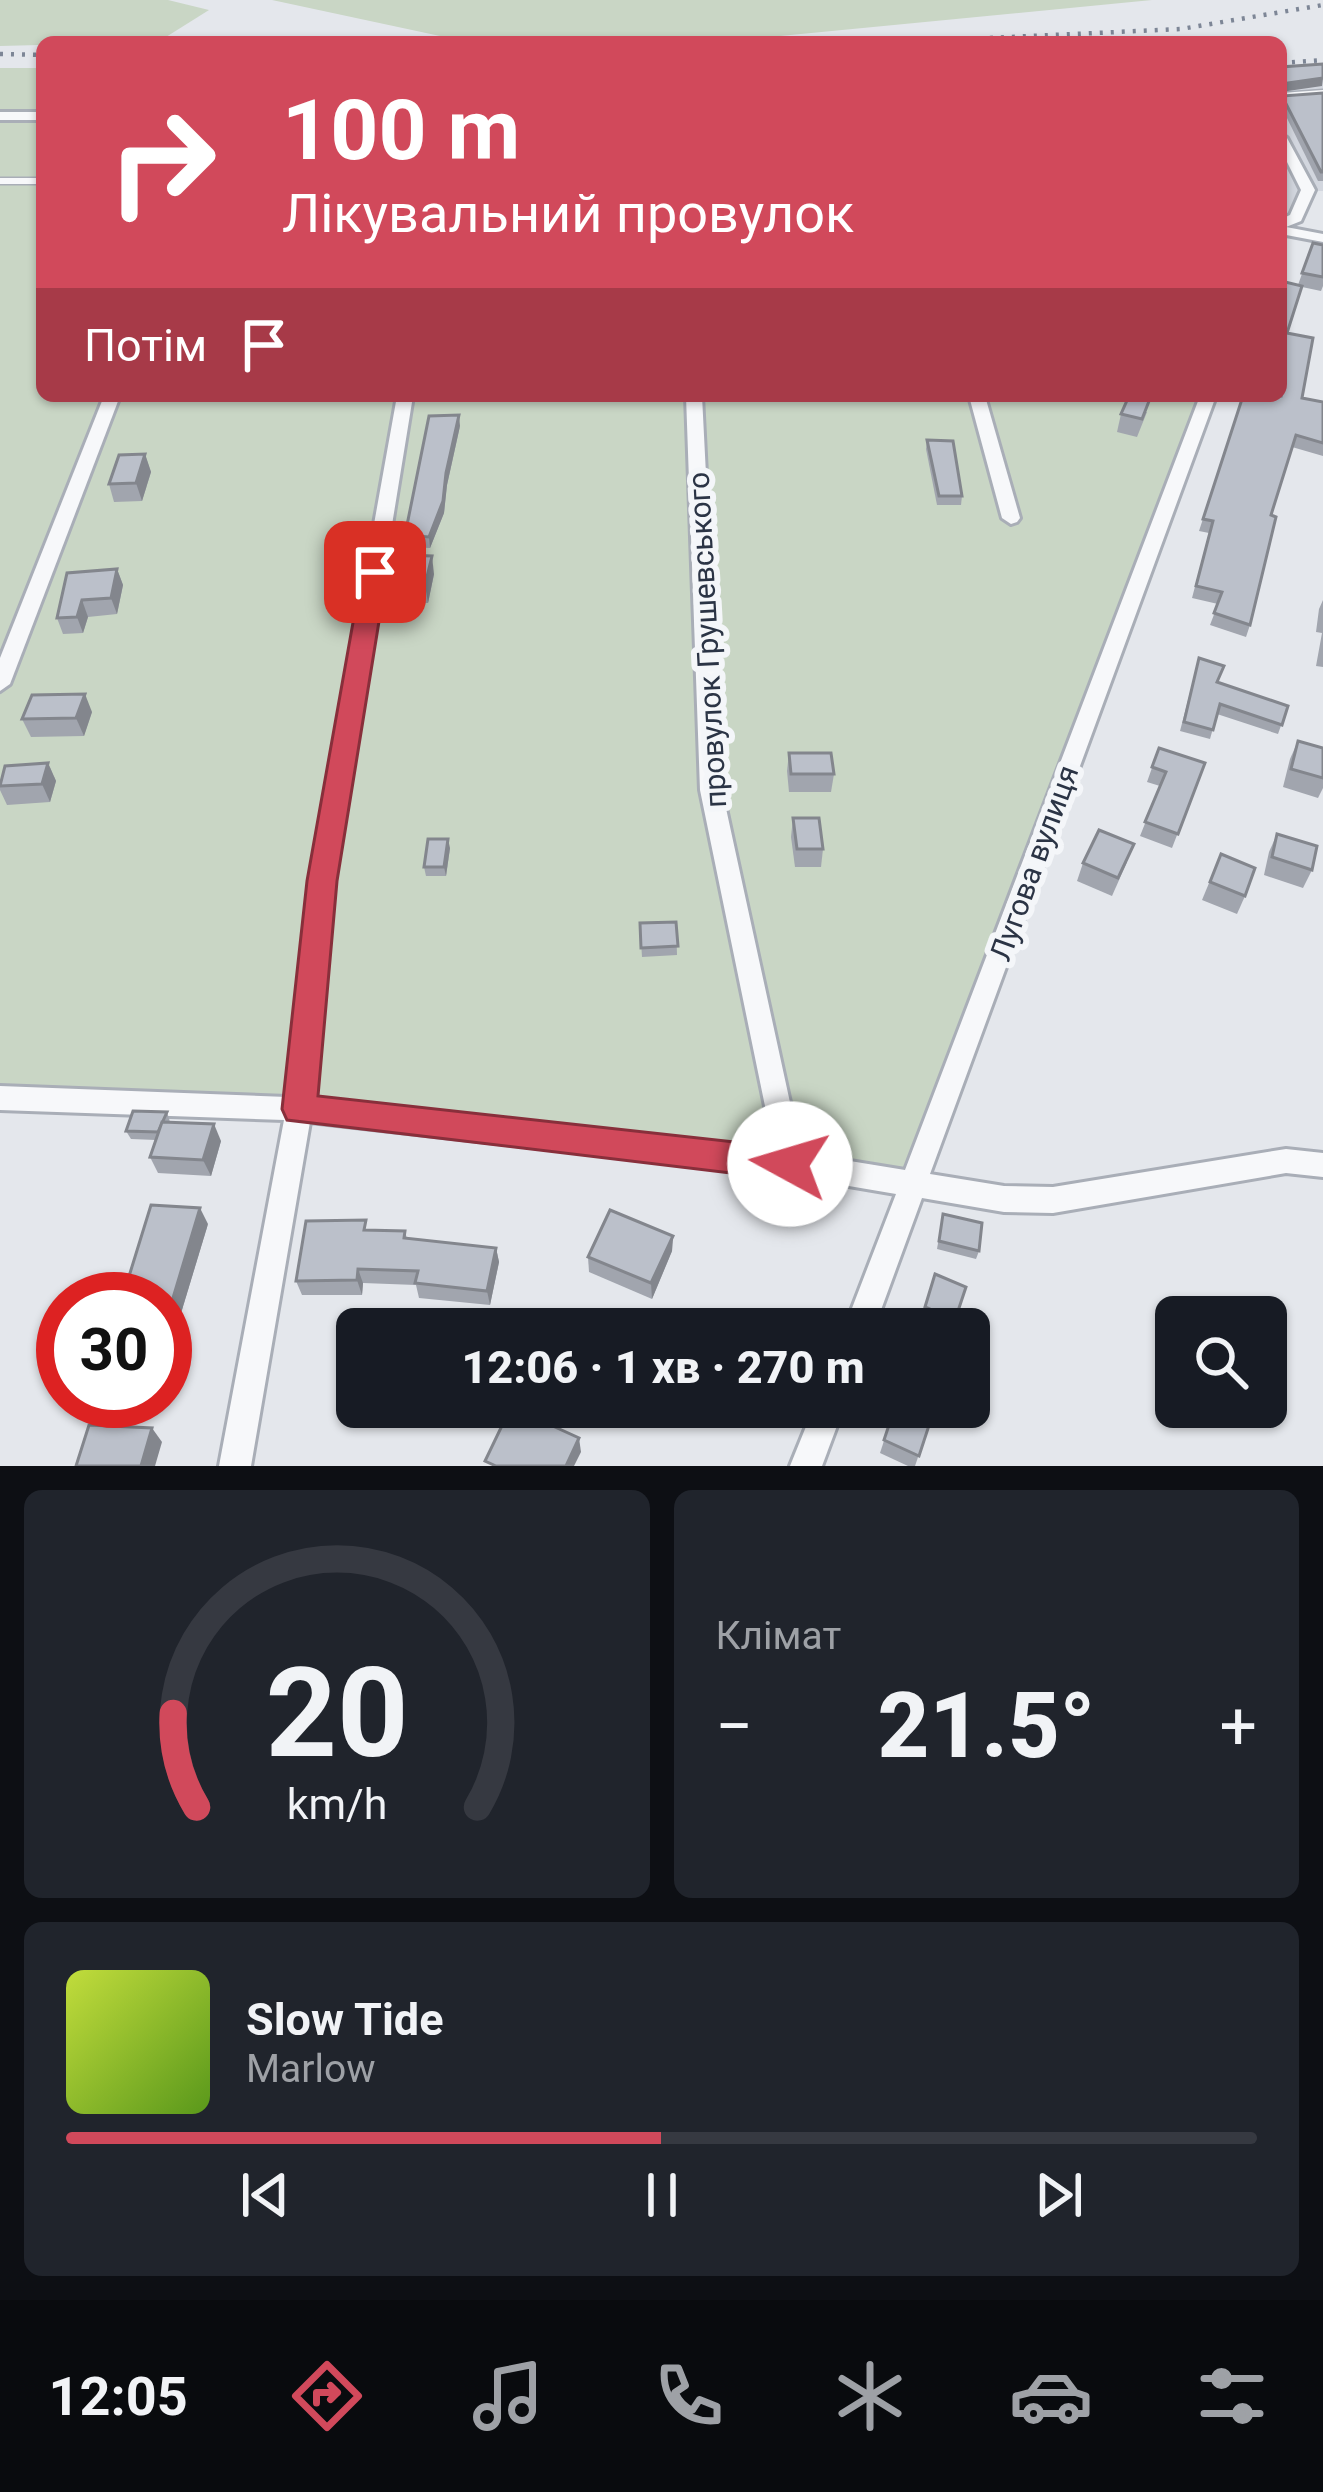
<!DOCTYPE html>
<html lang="uk">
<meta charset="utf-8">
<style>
body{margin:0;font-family:Roboto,sans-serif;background:#20242c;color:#f1f3f6;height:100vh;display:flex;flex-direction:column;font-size:45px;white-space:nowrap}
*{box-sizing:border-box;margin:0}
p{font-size:39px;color:#9ea1a6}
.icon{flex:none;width:66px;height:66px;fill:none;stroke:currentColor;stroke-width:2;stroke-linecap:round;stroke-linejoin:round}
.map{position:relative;height:1466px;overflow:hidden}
.sheet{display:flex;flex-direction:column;gap:24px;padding:24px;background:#0d0f14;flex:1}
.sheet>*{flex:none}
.hud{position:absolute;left:36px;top:36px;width:1251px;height:366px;border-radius:18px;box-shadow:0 3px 9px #0004;background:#d1495b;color:#fff;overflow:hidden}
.tools{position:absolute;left:1155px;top:1296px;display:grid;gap:24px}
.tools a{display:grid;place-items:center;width:132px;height:132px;border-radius:18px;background:#171b24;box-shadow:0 3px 9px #0004;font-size:60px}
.speed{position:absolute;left:36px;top:1272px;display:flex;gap:24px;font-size:60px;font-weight:700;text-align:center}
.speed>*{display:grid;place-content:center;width:156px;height:156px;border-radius:50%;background:#171b24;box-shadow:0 3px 9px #0004;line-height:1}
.speed .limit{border:18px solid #d22;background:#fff;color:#111}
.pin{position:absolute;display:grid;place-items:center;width:102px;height:102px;color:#fff;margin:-51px;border-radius:24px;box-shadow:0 6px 18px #0006}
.me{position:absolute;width:132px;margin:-66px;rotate:276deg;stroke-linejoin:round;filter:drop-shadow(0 0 9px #0008)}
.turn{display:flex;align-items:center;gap:42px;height:252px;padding:0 48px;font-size:54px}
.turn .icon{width:156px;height:156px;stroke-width:2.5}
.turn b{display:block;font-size:84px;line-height:102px}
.then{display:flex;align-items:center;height:114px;padding:0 48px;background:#0003;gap:24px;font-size:45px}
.big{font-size:90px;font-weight:800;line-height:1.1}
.sheet .widget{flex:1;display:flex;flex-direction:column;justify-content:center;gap:18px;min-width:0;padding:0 42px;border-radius:18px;background:#20242c}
.sheet .dial{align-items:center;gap:0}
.dial svg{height:312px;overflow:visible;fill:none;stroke:#363941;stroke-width:7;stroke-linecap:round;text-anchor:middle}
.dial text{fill:#f1f3f6;stroke:none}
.song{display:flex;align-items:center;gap:36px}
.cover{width:144px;height:144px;border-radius:18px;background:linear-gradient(135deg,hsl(70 70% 55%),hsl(90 70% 35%))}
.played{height:12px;border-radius:6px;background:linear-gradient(90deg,#d1495b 50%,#363941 50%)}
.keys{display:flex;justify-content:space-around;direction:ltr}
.heat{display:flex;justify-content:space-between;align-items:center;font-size:66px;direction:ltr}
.sheet .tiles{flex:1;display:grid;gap:24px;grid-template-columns:1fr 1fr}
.widget:last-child{grid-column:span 2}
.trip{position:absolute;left:336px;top:1308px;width:654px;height:120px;border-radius:18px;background:#171b24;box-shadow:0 3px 9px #0004;font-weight:800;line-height:120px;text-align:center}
.dock{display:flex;height:192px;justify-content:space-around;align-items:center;background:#090b0e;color:#9ea1a6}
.dock .icon{width:84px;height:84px}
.dock .current{color:#d1495b}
.dock b{font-size:54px;color:#f1f3f6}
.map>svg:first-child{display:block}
.built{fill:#d2d6de}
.green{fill:#c9d6c5}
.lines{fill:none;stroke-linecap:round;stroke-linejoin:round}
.service-casing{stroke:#a9aeb7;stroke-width:9}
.minor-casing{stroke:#a9aeb7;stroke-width:6}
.service{stroke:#f7f8fa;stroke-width:6}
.minor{fill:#f7f8fa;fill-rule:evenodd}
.rail{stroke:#7d8696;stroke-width:4.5;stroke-dasharray:3 8;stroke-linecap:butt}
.wall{fill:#a1a5ae}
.shaded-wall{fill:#83868d}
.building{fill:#bbc0ca;stroke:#83868d;stroke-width:3}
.route{fill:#d1495b;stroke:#882f3b;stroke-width:3}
.labels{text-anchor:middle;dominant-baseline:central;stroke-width:12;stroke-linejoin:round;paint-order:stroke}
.street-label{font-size:30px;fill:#2b3445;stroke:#f4f6f9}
</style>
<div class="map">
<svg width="1323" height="1466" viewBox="0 0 1323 1466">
<rect width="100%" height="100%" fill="#e4e7ec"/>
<path class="built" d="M1323 64V191H1308L1296 218 1281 224V66Z"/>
<g class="green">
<path d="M0 0H168L209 10 158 42 0 46Z"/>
<path d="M272 0H1152L717 42H468Z"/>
<path d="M0 68H42V396H1208L916 1183 512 1137 0 1098Z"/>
</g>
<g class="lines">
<defs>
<g id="service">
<path d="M1281 96 1323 93"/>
<path d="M0 181H42"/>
</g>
<g id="minor">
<rect x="0" y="112" width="42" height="8"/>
<path d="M1281 134 1287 138 1315 190 1301 221 1286 227 1323 234V242L1281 234V219L1290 215 1301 190 1281 150Z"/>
<path d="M104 396H120L10 684 0 691V658Z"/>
<path d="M397 396H413L334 881 313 1099 774 1150 700 790 686 396H702L722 790 801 1153 905 1170 1200 396H1216L930 1174 1004 1186 1053 1187 1286 1149 1323 1153V1177L1286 1173 1053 1213 1004 1212 922 1198 874 1329H844L896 1194 790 1176 310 1122 251 1466H219L284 1120 0 1110V1086L287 1097 310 881Z"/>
<path d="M969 396H985L1020 518 1017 522 1011 524 1002 518Z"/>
<path d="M814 1407H844L822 1466H790Z"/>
</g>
</defs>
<use href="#service" class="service-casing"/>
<use href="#minor" class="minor-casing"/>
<use href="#service" class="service"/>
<use href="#minor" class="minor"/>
<g class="rail">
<path d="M902 42 1181 29 1323 5"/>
<path d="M0 54 42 55"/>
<path d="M1281 63 1323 60"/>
</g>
</g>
<g class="wall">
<path d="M1323 93V181H1318L1281 106 1282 96Z"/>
<path d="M1313 243 1323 245V286L1321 291 1302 287 1287 333 1302 398 1323 402V456L1292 447 1271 515 1250 625 1246 637 1210 625 1218 604 1192 598 1209 533 1199 531 1281 281 1298 285Z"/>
<path d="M1147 412 1137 437 1117 432 1121 414Z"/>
<path d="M460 426 447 485 444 513 430 548 407 547 405 535Z"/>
<path d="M927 440 962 496 961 505H937L926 449Z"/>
<path d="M145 454 151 472 142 501 114 502 109 484Z"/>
<path d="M117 569 123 585 117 614 88 617 83 633 63 634 57 618Z"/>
<path d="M434 574 428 603H398L395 584Z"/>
<path d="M1323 600V667L1316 666 1322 633 1316 632 1319 609Z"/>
<path d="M1199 658 1218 682 1288 706 1278 734 1217 714 1210 739 1180 731Z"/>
<path d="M92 712 84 736 31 737 22 719Z"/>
<path d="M1298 741 1323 748V788L1318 798 1283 787 1290 759Z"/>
<path d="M1159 748 1205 763 1172 848 1140 836 1160 786 1147 782Z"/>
<path d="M789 753 834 774 831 792H789L787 771Z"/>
<path d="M48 763 56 781 50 802 7 805 0 790V781Z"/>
<path d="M793 818 823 849 821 867H795L791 837Z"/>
<path d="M1277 834 1312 870 1303 888 1264 875 1269 852Z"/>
<path d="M450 848 446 876H426L424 867Z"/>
<path d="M1221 854 1245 896 1237 914 1202 900Z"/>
<path d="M1127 862 1112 896 1077 881 1083 863Z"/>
<path d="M676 922 677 955 642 957 640 923Z"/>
<path d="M167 1112 170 1122 221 1141 211 1176 158 1173 150 1157 156 1140 131 1139 126 1131Z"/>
<path d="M943 1214 979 1251 976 1259 937 1249Z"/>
<path d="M208 1224 178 1323 165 1322V1299Z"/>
<path d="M369 1231H405L407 1239 496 1248 499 1262 490 1305 419 1298 416 1285 363 1283 362 1295H302L296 1281Z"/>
<path d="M673 1236 672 1251 652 1299 589 1272 588 1257Z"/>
<path d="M935 1274 966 1287 952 1328 922 1315Z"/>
<path d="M895 1407H935L915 1466H908L880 1453Z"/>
</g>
<g class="shaded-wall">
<path d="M1323 78 1322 86 1281 92V84Z"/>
<path d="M459 415 460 426 447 485 444 513 430 548 429 537Z"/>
<path d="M145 454 151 472 142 501 136 483Z"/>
<path d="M432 556 434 574 428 603 425 585Z"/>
<path d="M117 569 123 585 117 614 111 598Z"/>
<path d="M82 600 88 617 83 633 77 617Z"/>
<path d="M85 694 92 712 84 736 76 718Z"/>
<path d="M48 763 56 781 50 802 42 784Z"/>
<path d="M448 839 450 848 446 876 444 867Z"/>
<path d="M214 1124 221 1141 211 1176 203 1160Z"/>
<path d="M200 1208 208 1224 178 1323 170 1308Z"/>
<path d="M673 1236 672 1251 652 1299 651 1283Z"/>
<path d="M496 1248 499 1262 490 1305 487 1291Z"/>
<path d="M358 1269 363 1283 362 1295 357 1280Z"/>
<path d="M152 1428 162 1442 155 1466H141Z"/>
<path d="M579 1438 581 1452 574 1466H566Z"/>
</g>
<g class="building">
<path d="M1323 64V78L1281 84V67Z"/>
<path d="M1323 93V172H1321L1282 96Z"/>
<path d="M1313 243 1323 245V277L1302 273Z"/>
<path d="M1281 281 1302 286 1287 333 1313 338 1302 398 1323 402V443L1296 435 1271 515 1276 517 1250 625 1214 613 1222 592 1196 586 1213 521 1203 519 1243 396H1281Z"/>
<path d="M1129 396H1151L1142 419 1121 414Z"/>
<path d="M459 415 446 473 443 501 429 537 405 535 429 416Z"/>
<path d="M927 440 953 441 962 496H939Z"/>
<path d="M145 454 136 483 109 484 119 455Z"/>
<path d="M402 555 432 556 425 585 395 584Z"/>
<path d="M117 569 111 598 82 600 77 617 57 618 67 573Z"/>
<path d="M1199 658 1224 666 1217 682 1288 706 1282 725 1220 704 1213 730 1184 722Z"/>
<path d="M85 694 76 718 22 719 32 695Z"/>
<path d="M1298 741 1323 748V778L1291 769Z"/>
<path d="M1159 748 1205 763 1178 834 1145 822 1166 772 1152 767Z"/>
<path d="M789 753H831L834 774H791Z"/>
<path d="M48 763 42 784 0 786 5 766Z"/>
<path d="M793 818H819L823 849H797Z"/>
<path d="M1099 830 1134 844 1118 878 1083 863Z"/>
<path d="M1277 834 1317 846 1312 870 1272 857Z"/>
<path d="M428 839H448L444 867H424Z"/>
<path d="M1221 854 1255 868 1245 896 1210 882Z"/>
<path d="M676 922 678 946 641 948 640 923Z"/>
<path d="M133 1111 167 1112 158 1132 126 1131Z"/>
<path d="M162 1122 214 1124 203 1160 150 1157Z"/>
<path d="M151 1205 200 1208 170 1308H165V1299H122Z"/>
<path d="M610 1210 673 1236 651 1283 588 1257Z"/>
<path d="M943 1214 982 1223 979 1251 939 1241Z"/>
<path d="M366 1220 364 1230 405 1231 404 1238 496 1248 487 1291 415 1283 418 1271 358 1269 357 1280 296 1281 306 1221Z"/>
<path d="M935 1274 966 1287 955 1320 925 1307Z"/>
<path d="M511 1407 579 1438 566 1466H496L485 1461Z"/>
<path d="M895 1407H935L919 1456 884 1440Z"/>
<path d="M89 1425 152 1428 141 1466H76Z"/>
</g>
<path class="route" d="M375 565 387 572 337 881 318 1096 790 1148 803 1153 808 1164 803 1175 790 1180 287 1120 282 1109 307 881 362 572Z"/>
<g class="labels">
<g class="street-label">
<text transform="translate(707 640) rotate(-93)">провулок Грушевського</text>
<text transform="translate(1034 863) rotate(-70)">Лугова вулиця</text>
</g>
</g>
</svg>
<div class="tools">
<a><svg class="icon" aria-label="search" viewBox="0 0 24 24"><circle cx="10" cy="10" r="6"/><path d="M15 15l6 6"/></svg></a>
</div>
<div class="speed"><div class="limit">30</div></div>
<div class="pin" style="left:375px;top:572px;background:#d93025"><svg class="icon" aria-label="arrive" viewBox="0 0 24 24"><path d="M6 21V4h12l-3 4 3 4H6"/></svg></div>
<svg class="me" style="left:790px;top:1164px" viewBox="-20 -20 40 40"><circle r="19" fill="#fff"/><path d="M0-13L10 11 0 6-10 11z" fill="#d1495b"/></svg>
<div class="trip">12:06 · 1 хв · 270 m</div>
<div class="hud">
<div class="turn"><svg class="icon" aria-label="right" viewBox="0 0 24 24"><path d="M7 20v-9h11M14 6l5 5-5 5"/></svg><div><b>100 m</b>Лікувальний провулок</div></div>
<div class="then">Потім<svg class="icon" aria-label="arrive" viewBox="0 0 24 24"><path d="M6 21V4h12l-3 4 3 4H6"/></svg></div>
</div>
</div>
<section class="sheet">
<div class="tiles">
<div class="widget dial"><svg viewBox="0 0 100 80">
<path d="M14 69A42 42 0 1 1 86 69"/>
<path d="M14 69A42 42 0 0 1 8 45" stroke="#d1495b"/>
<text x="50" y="56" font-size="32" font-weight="700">20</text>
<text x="50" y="72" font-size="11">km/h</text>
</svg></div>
<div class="widget"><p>Клімат</p>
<div class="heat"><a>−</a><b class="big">21.5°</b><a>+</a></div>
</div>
<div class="widget">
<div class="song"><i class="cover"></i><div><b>Slow Tide</b><p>Marlow</p></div></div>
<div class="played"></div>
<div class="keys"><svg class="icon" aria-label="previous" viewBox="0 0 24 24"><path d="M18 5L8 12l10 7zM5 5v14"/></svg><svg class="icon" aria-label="pause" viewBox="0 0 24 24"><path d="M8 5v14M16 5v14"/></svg><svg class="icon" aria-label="next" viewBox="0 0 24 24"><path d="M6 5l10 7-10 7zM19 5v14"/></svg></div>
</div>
</div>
</section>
<nav class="dock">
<b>12:05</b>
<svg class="icon current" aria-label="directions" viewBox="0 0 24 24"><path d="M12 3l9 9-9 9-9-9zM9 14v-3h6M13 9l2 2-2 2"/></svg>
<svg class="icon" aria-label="music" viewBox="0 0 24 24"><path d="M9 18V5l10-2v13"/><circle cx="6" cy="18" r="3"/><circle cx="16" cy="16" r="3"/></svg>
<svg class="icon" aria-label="phone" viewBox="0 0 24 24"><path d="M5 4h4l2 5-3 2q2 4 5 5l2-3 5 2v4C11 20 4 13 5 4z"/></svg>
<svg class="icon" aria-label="climate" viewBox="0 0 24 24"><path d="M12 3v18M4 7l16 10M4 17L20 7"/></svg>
<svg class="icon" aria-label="car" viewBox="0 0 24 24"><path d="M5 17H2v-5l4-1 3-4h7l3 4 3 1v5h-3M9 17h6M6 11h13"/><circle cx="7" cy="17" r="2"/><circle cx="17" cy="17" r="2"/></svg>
<svg class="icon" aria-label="filters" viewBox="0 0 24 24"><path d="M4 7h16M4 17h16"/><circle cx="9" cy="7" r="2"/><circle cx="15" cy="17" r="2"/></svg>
</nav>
